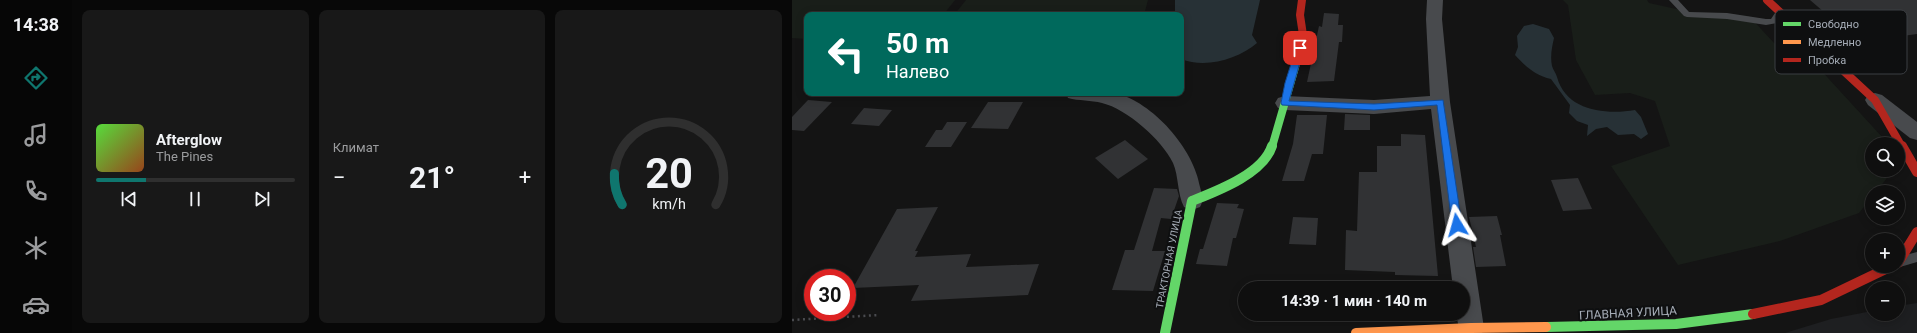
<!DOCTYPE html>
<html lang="ru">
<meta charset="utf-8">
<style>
body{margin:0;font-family:Roboto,sans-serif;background:#181818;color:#f1f3f6;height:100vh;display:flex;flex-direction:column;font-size:15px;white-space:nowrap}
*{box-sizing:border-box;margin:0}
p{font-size:13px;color:#9b9c9e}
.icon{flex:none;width:22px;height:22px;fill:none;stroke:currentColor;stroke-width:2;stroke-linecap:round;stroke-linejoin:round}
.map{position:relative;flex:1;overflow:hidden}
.details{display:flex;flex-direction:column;gap:10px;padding:10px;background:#080808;width:720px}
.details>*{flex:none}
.guide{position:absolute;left:12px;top:12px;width:380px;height:84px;border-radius:8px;box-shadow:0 2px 10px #0003,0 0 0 1px #2f2f2f;background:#00695c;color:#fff;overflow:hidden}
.controls{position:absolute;left:1073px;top:137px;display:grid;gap:8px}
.controls a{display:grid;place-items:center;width:40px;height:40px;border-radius:50%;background:#0f0f0f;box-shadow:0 2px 10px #0003,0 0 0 1px #2f2f2f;font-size:20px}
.speed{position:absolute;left:12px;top:269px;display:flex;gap:8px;font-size:20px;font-weight:700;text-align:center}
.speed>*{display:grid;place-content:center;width:52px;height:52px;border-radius:50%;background:#0f0f0f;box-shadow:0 2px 10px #0003,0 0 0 1px #2f2f2f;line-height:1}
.speed .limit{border:6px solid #d22;background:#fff;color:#111}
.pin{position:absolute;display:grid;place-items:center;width:34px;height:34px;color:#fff;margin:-17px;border-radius:8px;box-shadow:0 2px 6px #0006}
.me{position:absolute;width:44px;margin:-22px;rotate:352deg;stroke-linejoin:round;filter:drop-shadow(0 0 3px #0008)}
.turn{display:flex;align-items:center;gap:14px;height:84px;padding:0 16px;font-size:18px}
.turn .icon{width:52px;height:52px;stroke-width:2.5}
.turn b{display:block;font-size:28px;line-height:34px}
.big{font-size:30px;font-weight:700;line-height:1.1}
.details .widget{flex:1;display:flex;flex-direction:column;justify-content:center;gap:6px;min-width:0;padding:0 14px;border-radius:8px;background:#181818}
.details .dial{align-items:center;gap:0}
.dial svg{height:104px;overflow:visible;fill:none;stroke:#2f2f2f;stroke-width:7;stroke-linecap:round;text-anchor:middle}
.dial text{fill:#f1f3f6;stroke:none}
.song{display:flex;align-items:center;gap:12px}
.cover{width:48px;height:48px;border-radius:6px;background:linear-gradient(135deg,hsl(110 70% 55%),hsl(20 70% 35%))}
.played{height:4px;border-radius:2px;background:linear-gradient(90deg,#0f766e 25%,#2f2f2f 25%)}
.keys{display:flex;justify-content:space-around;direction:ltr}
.heat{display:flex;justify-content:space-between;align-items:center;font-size:22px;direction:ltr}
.details .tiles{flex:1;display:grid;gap:10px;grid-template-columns:repeat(3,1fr)}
.trip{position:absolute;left:446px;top:281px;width:232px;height:40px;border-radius:20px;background:#0f0f0f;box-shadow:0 2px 10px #0003,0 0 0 1px #2f2f2f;font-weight:700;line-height:40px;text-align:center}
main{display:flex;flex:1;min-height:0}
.tabs{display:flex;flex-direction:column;width:72px;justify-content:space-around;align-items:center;background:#060606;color:#9b9c9e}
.tabs .icon{width:28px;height:28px}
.tabs .current{color:#0f766e}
.tabs b{font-size:18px;color:#f1f3f6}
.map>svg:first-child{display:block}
.built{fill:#1e1f21}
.green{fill:#191e19}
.water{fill:#273136}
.building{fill:#313234}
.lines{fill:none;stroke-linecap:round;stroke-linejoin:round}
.path{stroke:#4a4b4f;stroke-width:2.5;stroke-dasharray:2 3.5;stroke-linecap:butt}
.lane{fill:#484a4d;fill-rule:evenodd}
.street{fill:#484a4d;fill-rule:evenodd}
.fast-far1{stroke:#63d668;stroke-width:8}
.fast{stroke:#63d668;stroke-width:10}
.slow{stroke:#ff974d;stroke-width:10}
.jam-far1{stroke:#b3261e;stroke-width:8}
.jam{stroke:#b3261e;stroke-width:10}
.route{fill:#1a73e8;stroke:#114b97}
.labels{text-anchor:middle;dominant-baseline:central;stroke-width:4;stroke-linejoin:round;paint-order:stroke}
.street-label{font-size:10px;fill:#a5acb6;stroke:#0e0f10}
.near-street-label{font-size:12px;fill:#a5acb6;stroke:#0e0f10}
.key{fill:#0e0f10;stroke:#3b3e42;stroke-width:1}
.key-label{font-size:11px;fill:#a5acb6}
</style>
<main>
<nav class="tabs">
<b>14:38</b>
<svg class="icon current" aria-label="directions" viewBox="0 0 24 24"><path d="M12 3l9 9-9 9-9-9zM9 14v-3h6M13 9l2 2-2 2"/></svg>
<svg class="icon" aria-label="music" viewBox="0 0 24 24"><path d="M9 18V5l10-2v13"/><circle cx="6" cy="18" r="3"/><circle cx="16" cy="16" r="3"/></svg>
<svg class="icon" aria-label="phone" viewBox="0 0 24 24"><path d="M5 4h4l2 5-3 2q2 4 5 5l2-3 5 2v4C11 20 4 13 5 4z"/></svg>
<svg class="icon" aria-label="climate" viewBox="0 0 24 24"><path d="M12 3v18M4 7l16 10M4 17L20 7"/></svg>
<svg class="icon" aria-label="car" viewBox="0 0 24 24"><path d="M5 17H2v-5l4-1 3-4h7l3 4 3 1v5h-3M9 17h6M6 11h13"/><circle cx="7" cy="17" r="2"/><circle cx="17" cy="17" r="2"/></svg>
</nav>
<section class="details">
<div class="tiles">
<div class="widget">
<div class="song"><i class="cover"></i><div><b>Afterglow</b><p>The Pines</p></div></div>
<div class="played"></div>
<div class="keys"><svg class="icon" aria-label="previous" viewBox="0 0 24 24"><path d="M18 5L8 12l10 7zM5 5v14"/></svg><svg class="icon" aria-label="pause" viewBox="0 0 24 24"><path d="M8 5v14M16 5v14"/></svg><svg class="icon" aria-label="next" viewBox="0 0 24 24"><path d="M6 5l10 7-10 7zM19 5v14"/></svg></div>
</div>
<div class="widget"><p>Климат</p>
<div class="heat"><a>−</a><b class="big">21°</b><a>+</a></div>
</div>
<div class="widget dial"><svg viewBox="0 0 100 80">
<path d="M14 69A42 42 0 1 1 86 69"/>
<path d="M14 69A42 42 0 0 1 8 45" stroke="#0f766e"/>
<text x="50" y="56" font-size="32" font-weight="700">20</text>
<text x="50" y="72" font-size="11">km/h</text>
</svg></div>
</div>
</section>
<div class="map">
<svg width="1125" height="333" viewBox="0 0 1125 333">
<rect width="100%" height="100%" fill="#141414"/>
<path class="built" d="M1125 303V333H993L1039 319 1080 311V314H1106V306Z"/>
<g class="green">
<path d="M0 0H163L151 15H15V39L0 38Z"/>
<path d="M174 0H356L352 15H162Z"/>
<path d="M771 0H855L857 3 907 14 957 16 982 43 1025 66 1091 138 1092 144H1080V170H1094L1095 178 1084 192H1080V197L1067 213 988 241 886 265 819 166 878 146 863 101 838 93 803 95 784 60 776 5Z"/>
</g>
<g class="water">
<path d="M383 0H468L460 35 465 43C446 59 414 69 389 59V15H383Z"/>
<path d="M741 24 757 29 762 38C760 47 758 56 760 66 761 70 764 73 765 77 774 111 814 115 843 110L849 117 856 134 849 139 842 134 826 135 815 127 804 129 795 136 796 125 785 121 777 113 778 105 759 79C743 75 734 67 723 55L726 47 725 36 732 26Z"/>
</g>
<g class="building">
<path d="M1018 0H1125V34L1067 42Z"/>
<path d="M532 13 547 14 546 25H551L550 42H547L542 81 515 82 527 26 530 27Z"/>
<path d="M16 100 40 102 12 131 0 130V117Z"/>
<path d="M196 102H231L216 129 179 128Z"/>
<path d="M72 108 100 110 87 126 59 124Z"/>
<path d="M553 114 578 115V130H552Z"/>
<path d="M505 115H535L531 154H520L512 181H490L501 144Z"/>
<path d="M155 122H175L159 147H133L144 130H150Z"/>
<path d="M609 134 633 135 646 276 603 275V272L553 270 554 230 565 231 567 172H585V146H609Z"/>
<path d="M333 140 356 159 326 179 303 158Z"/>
<path d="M786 178 800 209 771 211 759 180Z"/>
<path d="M362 188 385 189 387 196 379 219 369 218 360 251H373L361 291 320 290 333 250H342Z"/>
<path d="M425 203 447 204 445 208 452 209 444 238H441L435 266 404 264 408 249H411Z"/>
<path d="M146 207 123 251H126L123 257 179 254 174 267 247 264 236 295 119 301 127 285 61 288 105 209Z"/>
<path d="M705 216 710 235H708L714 266 684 267 681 247H684L677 217Z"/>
<path d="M501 217 526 218 524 245 497 244Z"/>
</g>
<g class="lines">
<path class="path" d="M0 320 87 315"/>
<g class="lane">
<path d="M877 0H886L897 12 935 13 974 19H979L985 10 988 9 992 12 985 23 974 25 935 19 895 17 892 16Z"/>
<path d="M1125 252V262L1108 267 1104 266H1106V257Z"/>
</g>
<g class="street">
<path d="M635 0H651L650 19 658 102 692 328 690 333H668L664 314H671V288H661L639 109 582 114 493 110 486 108 483 103 486 98 493 96 582 100 638 96 634 19Z"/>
<path d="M274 93C289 93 308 90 323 93 361 102 402 149 408 187 410 195 412 200 408 207L400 210 392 207C385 193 387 177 381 163 370 140 335 109 310 103 299 100 287 101 276 98Z"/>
<path d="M1083 93 1090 95 1125 122V140L1118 138 1076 105 1073 100 1076 95Z"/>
</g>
<path class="fast-far1" d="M480 147 504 64"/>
<g class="fast">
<path d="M754 327 884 324 961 314"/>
<path d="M373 333 400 201C425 191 471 174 480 146"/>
</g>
<path class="slow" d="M564 333 679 328 754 327"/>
<g class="jam-far1">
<path d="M975 0 1083 100 1110 147"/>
<path d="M504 64 511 35 508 15 510 0"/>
</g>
<g class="jam">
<path d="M1110 146 1125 172"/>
<path d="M1106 263 1125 232"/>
<path d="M961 314 1029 300 1100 266"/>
</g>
</g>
<path class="route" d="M508 45 512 48 497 101 582 104 651 100 670 225 669 228 665 229 660 225 645 105 582 110 490 105 489 103 493 83 504 48Z"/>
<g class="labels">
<g class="street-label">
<text transform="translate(377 259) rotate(-79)">ТРАКТОРНАЯ УЛИЦА</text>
</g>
<g class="near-street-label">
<text transform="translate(836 313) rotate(-3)">ГЛАВНАЯ УЛИЦА</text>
</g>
</g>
<rect x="983" y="10" width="132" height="64" rx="6" class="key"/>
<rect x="991" y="22" width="18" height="4" fill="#63d668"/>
<rect x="991" y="40" width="18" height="4" fill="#ff974d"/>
<rect x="991" y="58" width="18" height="4" fill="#b3261e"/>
<g class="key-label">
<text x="1016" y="28">Свободно</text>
<text x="1016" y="46">Медленно</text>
<text x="1016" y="64">Пробка</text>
</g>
</svg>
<div class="controls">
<a><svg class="icon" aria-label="search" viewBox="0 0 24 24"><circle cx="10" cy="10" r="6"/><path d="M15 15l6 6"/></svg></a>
<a><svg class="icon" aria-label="layers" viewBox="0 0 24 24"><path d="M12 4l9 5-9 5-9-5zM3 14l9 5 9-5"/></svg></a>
<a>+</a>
<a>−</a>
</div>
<div class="speed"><div class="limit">30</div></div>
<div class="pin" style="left:508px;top:48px;background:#d93025"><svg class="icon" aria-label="arrive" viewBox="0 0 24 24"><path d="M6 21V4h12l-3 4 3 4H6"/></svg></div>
<svg class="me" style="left:665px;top:225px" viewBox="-20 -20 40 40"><path d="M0-17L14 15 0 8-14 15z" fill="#1a73e8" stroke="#fff" stroke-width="4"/></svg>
<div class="trip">14:39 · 1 мин · 140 m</div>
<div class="guide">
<div class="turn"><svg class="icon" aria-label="left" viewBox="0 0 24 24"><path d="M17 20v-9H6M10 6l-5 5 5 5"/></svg><div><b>50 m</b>Налево</div></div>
</div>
</div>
</main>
